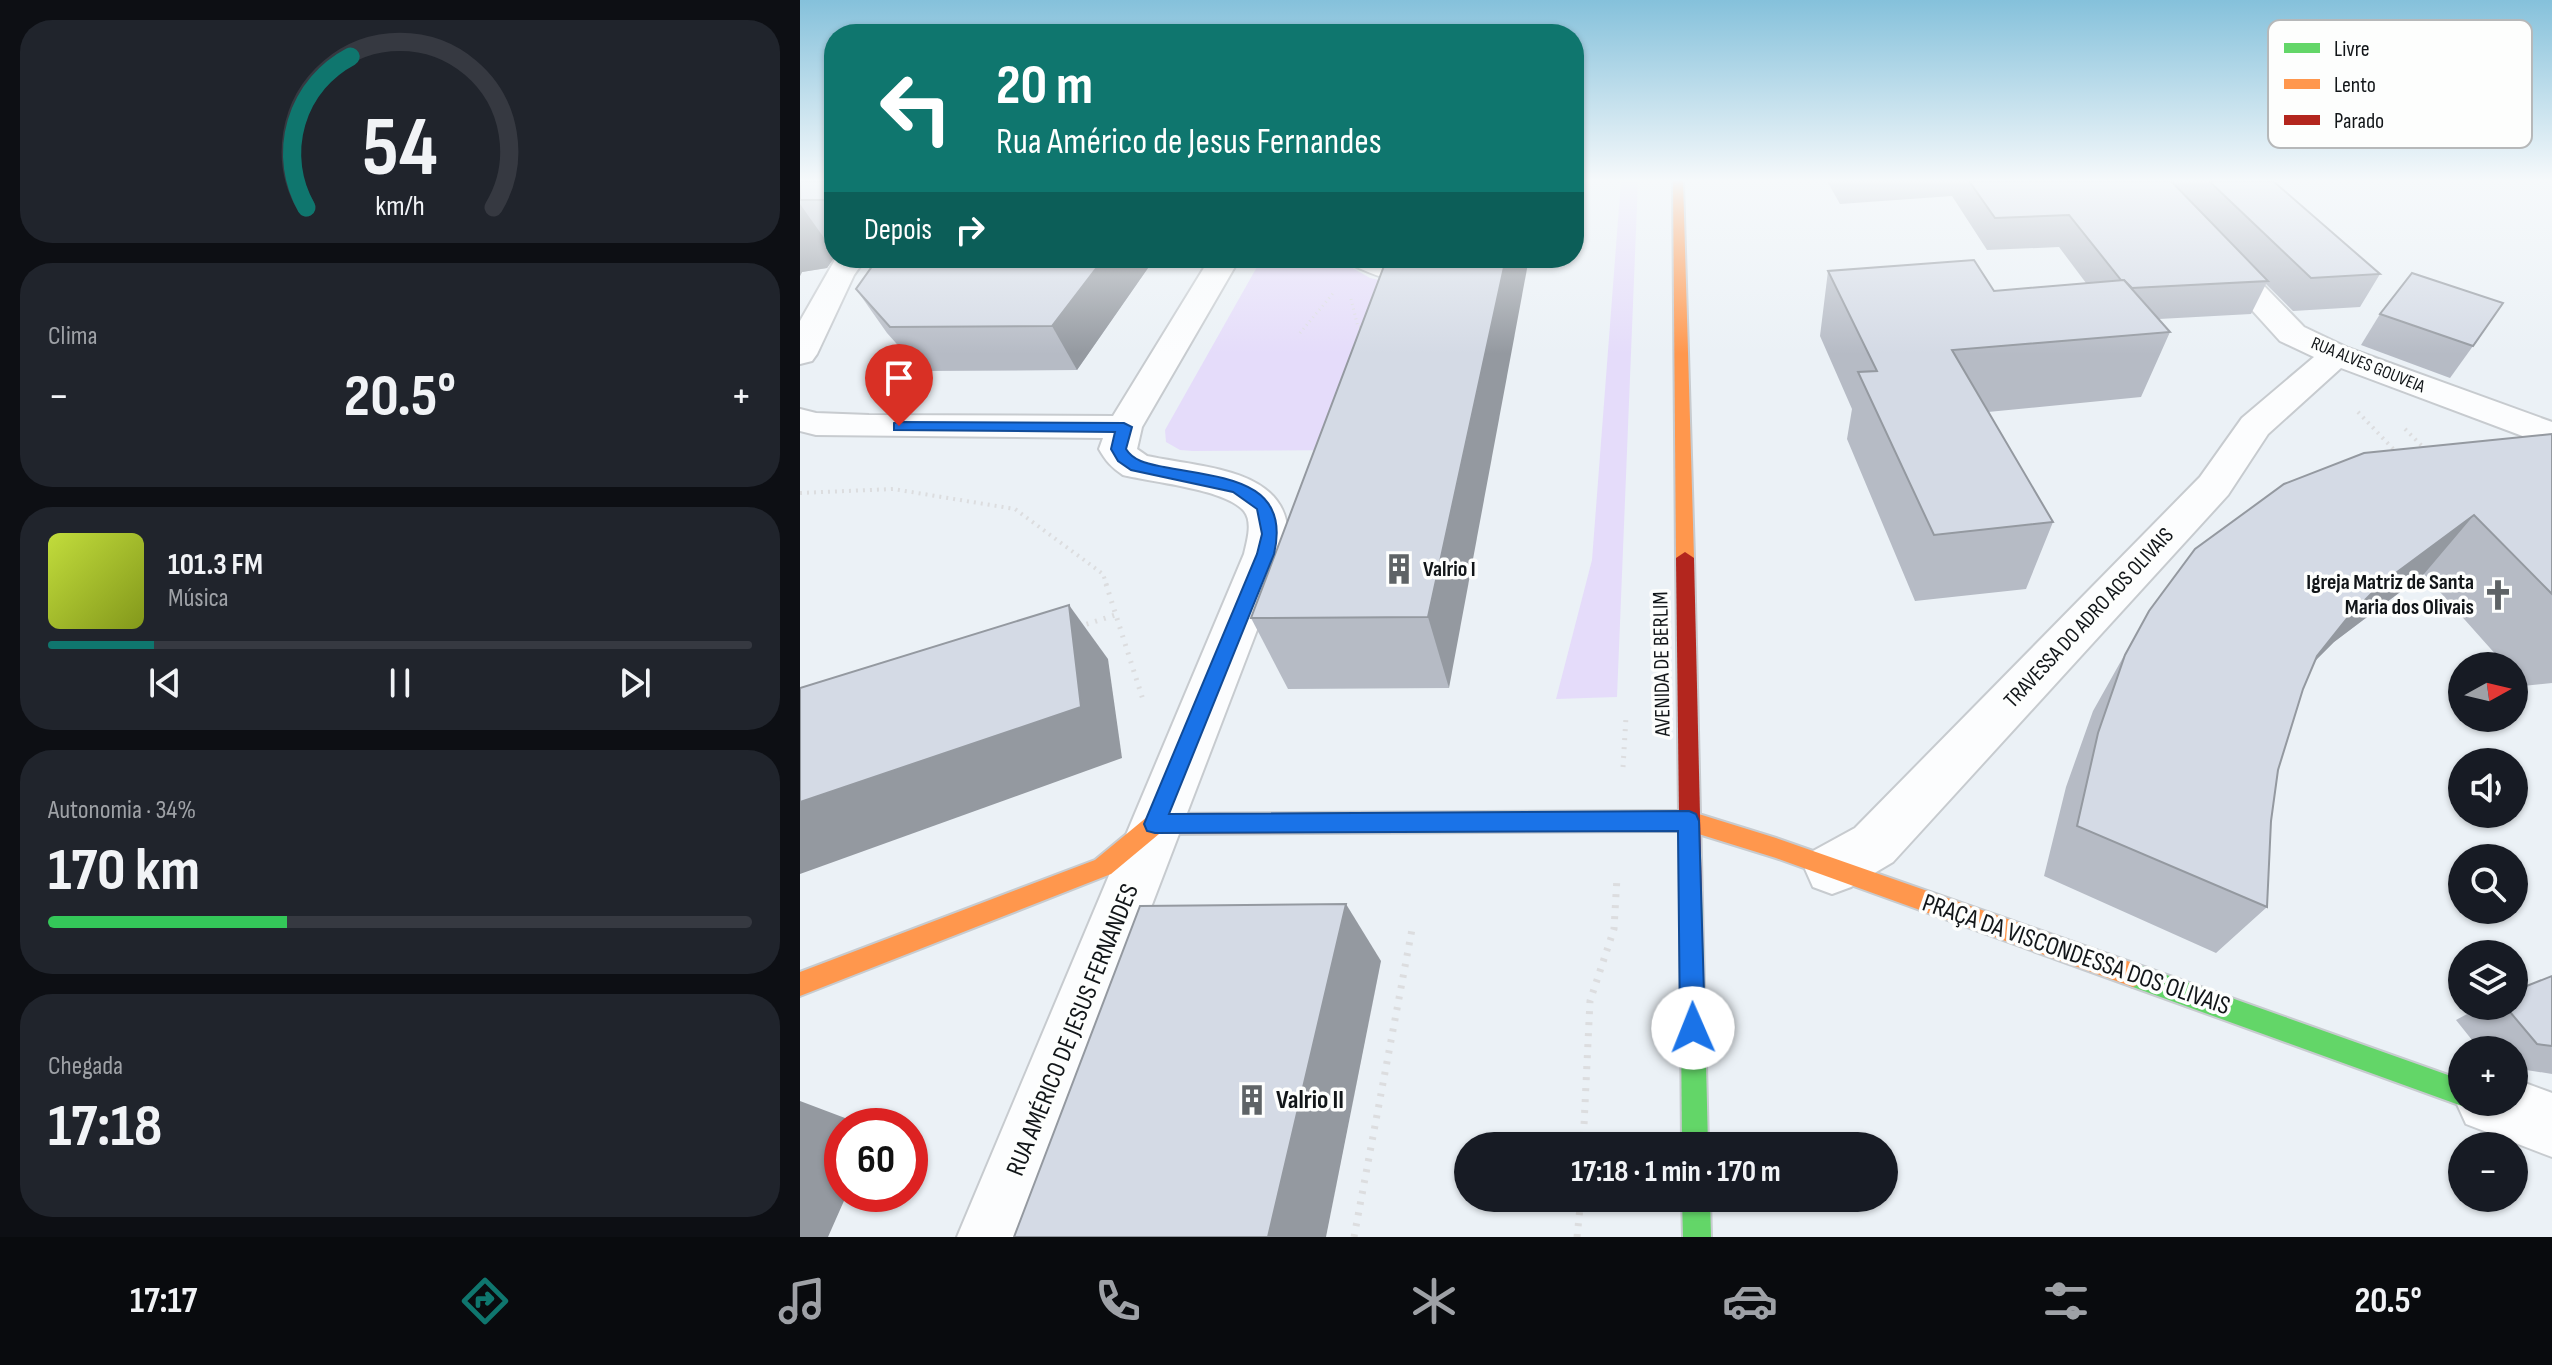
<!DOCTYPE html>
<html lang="pt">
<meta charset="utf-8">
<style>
body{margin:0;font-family:"Sofia Sans Condensed",sans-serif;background:#20242c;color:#f1f3f6;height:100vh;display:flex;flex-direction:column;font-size:30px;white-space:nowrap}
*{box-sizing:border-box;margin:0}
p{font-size:26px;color:#9ea1a6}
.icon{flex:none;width:44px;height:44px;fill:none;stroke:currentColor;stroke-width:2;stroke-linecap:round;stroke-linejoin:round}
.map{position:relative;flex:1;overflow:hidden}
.details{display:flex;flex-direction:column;gap:20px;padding:20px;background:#0d0f14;width:800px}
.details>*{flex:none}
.banner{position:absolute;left:24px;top:24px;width:760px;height:244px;border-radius:32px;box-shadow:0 2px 6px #0004;background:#0f766e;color:#fff;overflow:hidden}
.needle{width:52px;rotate:82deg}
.fabs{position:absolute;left:1648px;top:652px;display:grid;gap:16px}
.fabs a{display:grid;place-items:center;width:80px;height:80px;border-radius:50%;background:#171b24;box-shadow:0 2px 6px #0004;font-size:40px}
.speed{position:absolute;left:24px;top:1108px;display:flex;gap:16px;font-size:40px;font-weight:700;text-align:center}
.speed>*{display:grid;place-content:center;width:104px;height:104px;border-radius:50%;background:#171b24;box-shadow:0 2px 6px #0004;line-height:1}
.speed .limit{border:12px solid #d22;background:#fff;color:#111}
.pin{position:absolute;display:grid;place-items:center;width:68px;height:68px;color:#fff;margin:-82px -34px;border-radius:50% 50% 50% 0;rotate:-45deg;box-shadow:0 0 8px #0007}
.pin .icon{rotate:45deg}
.me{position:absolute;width:88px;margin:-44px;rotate:359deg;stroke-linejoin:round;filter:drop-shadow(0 0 6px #0008)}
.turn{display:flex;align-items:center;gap:28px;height:168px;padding:0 40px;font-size:36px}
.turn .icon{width:104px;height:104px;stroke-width:2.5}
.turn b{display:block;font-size:56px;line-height:68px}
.then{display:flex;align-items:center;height:76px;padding:0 40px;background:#0003;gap:16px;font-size:30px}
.big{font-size:60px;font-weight:700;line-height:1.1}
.details .tile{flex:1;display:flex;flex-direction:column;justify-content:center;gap:12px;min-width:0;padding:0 28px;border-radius:32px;background:#20242c}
.details .dial{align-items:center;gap:0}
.dial svg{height:208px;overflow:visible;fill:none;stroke:#363941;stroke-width:7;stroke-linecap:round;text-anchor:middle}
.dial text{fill:#f1f3f6;stroke:none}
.song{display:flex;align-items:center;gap:24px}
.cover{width:96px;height:96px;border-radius:12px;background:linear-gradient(135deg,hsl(70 70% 55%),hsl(70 70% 35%))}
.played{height:8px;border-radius:4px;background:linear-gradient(90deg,#0f766e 15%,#363941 15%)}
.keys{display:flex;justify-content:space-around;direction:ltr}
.heat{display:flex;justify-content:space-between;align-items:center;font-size:44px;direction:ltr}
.charge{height:12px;border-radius:6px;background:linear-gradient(90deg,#34c759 34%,#363941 0)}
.trip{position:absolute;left:654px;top:1132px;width:444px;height:80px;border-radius:40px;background:#171b24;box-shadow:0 2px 6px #0004;font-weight:700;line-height:80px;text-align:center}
.dock{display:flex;height:128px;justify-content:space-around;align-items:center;background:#090b0e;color:#9ea1a6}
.dock .icon{width:56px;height:56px}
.dock .selected{color:#0f766e}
.dock b{font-size:36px;color:#f1f3f6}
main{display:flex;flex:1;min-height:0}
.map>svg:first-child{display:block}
.green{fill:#e5dcfa}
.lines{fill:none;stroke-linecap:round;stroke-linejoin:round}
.lane-casing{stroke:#c7cbcf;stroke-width:4}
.street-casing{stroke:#c7cbcf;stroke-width:4}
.fast-casing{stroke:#c7cbcf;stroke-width:4}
.slow-casing{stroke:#c7cbcf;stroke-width:4}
.jam-casing{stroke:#c7cbcf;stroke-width:4}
.path-far3{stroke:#dcdddf;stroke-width:3;stroke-dasharray:1 4;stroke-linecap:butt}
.path-far2{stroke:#dcdddf;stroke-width:4;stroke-dasharray:2 5;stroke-linecap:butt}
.path-far1{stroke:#dcdddf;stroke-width:5;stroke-dasharray:2 7;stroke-linecap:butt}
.path{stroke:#dcdddf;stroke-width:7;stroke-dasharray:3 8;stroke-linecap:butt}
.lane{fill:#fcfdfe;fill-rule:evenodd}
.street{fill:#fcfdfe;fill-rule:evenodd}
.fast{fill:#63d668;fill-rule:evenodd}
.slow{fill:#ff974d;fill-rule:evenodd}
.jam{fill:#b3261e;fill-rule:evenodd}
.wall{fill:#b6bbc5}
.shaded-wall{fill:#9499a0}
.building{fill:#d4dae5;stroke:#9499a0;stroke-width:2}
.route{fill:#1a73e8;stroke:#114b97;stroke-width:2}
.labels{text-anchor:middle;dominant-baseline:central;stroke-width:7;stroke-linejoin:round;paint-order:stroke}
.far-street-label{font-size:18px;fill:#121619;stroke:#fdfefd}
.poi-label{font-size:22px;font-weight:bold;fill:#121619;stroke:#fdfefd;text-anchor:start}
.street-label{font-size:22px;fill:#121619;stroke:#fdfefd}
.near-street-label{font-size:26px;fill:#121619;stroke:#fdfefd}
.near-poi-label{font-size:26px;font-weight:bold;fill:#121619;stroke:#fdfefd;text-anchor:start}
.key{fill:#fdfefd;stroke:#b6b8b9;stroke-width:2}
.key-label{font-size:22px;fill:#121619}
</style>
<main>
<section class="details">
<div class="tile dial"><svg viewBox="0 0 100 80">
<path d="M14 69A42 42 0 1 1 86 69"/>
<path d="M14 69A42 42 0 0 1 31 11" stroke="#0f766e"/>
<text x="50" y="56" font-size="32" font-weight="700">54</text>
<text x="50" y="72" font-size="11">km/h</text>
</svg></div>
<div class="tile"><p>Clima</p>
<div class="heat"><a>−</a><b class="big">20.5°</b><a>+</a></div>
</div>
<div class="tile">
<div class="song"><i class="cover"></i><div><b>101.3 FM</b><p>Música</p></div></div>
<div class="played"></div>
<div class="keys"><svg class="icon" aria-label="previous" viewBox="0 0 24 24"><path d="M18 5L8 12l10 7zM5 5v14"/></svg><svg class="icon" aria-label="pause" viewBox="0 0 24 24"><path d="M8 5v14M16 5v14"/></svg><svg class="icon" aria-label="next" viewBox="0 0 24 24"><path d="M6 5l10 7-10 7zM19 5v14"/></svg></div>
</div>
<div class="tile"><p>Autonomia · 34%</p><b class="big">170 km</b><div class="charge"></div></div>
<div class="tile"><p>Chegada</p><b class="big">17:18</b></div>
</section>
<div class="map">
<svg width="1752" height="1237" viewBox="0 0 1752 1237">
<rect width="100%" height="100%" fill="#ebf1f6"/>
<g class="green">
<path d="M821 181H838L817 697 756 699 792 560Z"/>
<path d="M462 258H535L570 278 588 282 564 450 393 451 380 450 366 442 365 430Z"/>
</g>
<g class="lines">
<defs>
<path id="lane" d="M545 258H575L590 265 624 268 628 273 624 278C596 285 573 275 548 263Z"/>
<g id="street">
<path d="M1335 181H1362L1504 327 1548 348 1752 422V447L1541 368 1468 434 1428 495 1093 862 1051 887 1032 894 1013 887 1005 869 1013 851 1055 828 1400 477 1442 418 1514 357 1480 341Z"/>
<path d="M36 258H66L54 275 17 354 12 361 0 364V321Z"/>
<path d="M410 258H440L342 427 337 449 347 456C407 469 502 468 486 554L225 1237H157L444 554C447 541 453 522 444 511 426 489 351 482 323 475 311 467 306 461 299 449L303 438 16 435 0 431V409L16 413 69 415 313 416Z"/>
<path d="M1714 1079 1752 1093V1157L1666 1124 1656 1102 1662 1088V1102H1714Z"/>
</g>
<g id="fast">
<path d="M851 811 859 814 862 821 859 828 851 831 508 833 500 830 497 823 500 816 508 813Z"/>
<path d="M891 890 899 893 902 901 908 1146H882L880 901 883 893Z"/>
<path d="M1333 963 1662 1080V1102H1671L1662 1106 1333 987 1325 983 1321 975 1325 967Z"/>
<path d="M882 1198H910L911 1237H883Z"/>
</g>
<g id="slow">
<path d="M873 181H883L894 558 885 564 876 558Z"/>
<path d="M851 811H889L976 838 1333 963 1341 967 1345 975 1341 983 1333 987 976 858 889 831H851L843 828 840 821 843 814Z"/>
<path d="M508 813 516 816 519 823 516 830 508 833 359 834 311 874 0 996V972L295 860 347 817 355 814Z"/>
</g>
<path id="jam" d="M885 552 894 558 902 901 899 909 891 912 883 909 880 901 876 558Z"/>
</defs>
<use href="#lane" class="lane-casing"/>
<use href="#street" class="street-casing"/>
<use href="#fast" class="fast-casing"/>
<use href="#slow" class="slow-casing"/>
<use href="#jam" class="jam-casing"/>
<g class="path-far3">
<path d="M551 299 558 327H567"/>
<path d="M500 333 535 291"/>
</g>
<g class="path-far2">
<path d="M1558 412 1598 454"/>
<path d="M1605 429 1626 450"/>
<path d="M0 493 93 489 215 509 303 574 307 586"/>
</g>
<g class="path-far1">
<path d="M306 584 344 703"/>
<path d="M278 627 315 615"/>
<path d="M823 767 826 717"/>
</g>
<g class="path">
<path d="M783 1146 790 1001 814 929 817 877"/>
<path d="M554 1237 613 924"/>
<path d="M777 1237 781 1198"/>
</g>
<use href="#lane" class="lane"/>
<use href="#street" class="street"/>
<use href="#fast" class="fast"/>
<use href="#slow" class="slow"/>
<use href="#jam" class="jam"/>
</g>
<g class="wall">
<path d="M0 181H34V258L27 268 2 272 0 276Z"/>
<path d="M1027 181H1473L1580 274 1560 307 1493 311 1466 284 1451 314 1359 319 1370 332 1341 397 1188 412 1253 522 1226 589 1115 601 1047 439 1052 409 1020 336 1028 271 1194 291 1286 283 1259 247 1187 250 1152 196 1040 204Z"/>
<path d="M65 258H344L348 268 277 370 121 371 87 333 56 289 77 259 68 261Z"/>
<path d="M587 258 649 688 488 689 451 618Z"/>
<path d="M1580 314 1673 346 1650 378 1561 345Z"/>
<path d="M1752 434V683L1723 686 1714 676V666H1706L1624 574 1534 642 1515 661 1503 689 1478 770 1471 821 1467 907 1416 953 1244 876 1266 787 1293 711 1349 611Z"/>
<path d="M1752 976V1074L1714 1068V1050H1680L1656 1020 1682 1006H1714Z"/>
</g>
<g class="shaded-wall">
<path d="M0 204 34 252V258L27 268 2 272 0 276Z"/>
<path d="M65 258H85L68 261Z"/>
<path d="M304 258H344L348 268 277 370 252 326Z"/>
<path d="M706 258H729L649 688 628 617Z"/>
<path d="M1674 515 1624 574 1534 642 1503 673 1549 616 1581 584Z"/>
<path d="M269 605 308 659 322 758 0 874V802Z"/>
<path d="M546 904 581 961 526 1237H468Z"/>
<path d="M0 1101 45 1118 47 1126H42V1194H47L28 1237H0Z"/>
</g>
<g class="building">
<path d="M0 181H34V205L30 206 29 200H0Z"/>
<path d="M1169 181H1371L1468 281 1332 288 1324 280H1321L1269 215 1195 218Z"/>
<path d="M1409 181H1473L1580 274 1511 278Z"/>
<path d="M78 258H304L252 326 90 327 56 289Z"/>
<path d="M587 258H706L628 617 451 618Z"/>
<path d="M1174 260 1194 291 1324 280 1370 332 1152 350 1253 522 1134 535 1058 372 1077 371 1028 271Z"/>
<path d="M1612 273 1703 303 1673 346 1580 314Z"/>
<path d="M1752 434V594L1674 515 1581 584 1549 616 1517 656 1503 689 1478 770 1471 821 1467 907 1277 826 1298 733 1325 655 1349 611 1395 549 1484 484 1564 453Z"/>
<path d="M269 605 281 707 0 802V688Z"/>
<path d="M546 904 468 1237H214L340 906Z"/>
<path d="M1752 976V1046L1737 1044 1705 1006H1714V991Z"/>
</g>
<linearGradient id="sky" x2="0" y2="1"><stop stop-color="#85c1db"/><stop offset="0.51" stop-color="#f6f9fb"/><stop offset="1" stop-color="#f6f9fb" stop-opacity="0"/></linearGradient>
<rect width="1752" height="354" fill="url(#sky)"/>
<path class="route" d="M99 422 324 423 332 427 326 449C334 462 350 464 364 467 419 478 492 478 474 554L369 814 889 811 896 814 899 821 905 1028 901 1037 893 1040 884 1037 880 1028 878 831 355 833 347 831 344 824 457 554 462 534 457 509 433 492 331 470 318 461 311 449 315 432 94 430V423Z"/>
<defs>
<symbol id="building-bare" viewBox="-9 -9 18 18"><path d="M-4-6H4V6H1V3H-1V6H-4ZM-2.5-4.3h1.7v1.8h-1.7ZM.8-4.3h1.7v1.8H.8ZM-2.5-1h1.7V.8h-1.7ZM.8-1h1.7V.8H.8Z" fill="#5e6366" stroke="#fdfefd" stroke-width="2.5" paint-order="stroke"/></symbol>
<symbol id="church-bare" viewBox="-9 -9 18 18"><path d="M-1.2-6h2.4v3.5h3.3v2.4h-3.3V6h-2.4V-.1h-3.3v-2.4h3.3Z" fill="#5e6366" stroke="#fdfefd" stroke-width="2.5" paint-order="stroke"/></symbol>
</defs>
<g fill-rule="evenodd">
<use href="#building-bare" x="577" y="547" width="44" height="44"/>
<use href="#church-bare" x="1676" y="573" width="44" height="44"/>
<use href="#building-bare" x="430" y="1078" width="44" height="44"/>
</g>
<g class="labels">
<g class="far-street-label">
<text transform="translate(1568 365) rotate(22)">RUA ALVES GOUVEIA</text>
</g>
<g class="poi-label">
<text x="623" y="569">Valrio I</text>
<text x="1674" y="582" text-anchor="end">Igreja Matriz de Santa<tspan x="1674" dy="25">Maria dos Olivais</tspan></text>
</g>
<g class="street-label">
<text transform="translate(1289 618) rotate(-47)">TRAVESSA DO ADRO AOS OLIVAIS</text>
<text transform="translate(862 664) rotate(-91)">AVENIDA DE BERLIM</text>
</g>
<g class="near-street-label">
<text transform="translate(1276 955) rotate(19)">PRAÇA DA VISCONDESSA DOS OLIVAIS</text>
<text transform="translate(273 1030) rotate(-68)">RUA AMÉRICO DE JESUS FERNANDES</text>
</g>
<g class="near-poi-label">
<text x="476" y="1100">Valrio II</text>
</g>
</g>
<rect x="1468" y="20" width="264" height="128" rx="12" class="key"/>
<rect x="1484" y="43" width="36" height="10" fill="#63d668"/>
<rect x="1484" y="79" width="36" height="10" fill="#ff974d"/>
<rect x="1484" y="115" width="36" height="10" fill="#b3261e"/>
<g class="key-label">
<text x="1534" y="56">Livre</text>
<text x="1534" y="92">Lento</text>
<text x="1534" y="128">Parado</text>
</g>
</svg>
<div class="fabs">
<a><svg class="needle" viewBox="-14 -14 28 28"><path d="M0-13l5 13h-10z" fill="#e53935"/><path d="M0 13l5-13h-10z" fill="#9ea1a6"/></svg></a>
<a><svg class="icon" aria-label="sound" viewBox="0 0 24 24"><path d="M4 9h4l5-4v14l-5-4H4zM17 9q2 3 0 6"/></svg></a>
<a><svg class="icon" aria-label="search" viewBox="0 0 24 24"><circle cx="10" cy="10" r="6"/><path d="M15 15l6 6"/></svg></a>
<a><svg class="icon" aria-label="layers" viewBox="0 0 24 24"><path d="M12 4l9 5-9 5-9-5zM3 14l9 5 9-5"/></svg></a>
<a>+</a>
<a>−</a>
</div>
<div class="speed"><div class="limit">60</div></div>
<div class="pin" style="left:99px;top:426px;background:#d93025"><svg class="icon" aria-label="arrive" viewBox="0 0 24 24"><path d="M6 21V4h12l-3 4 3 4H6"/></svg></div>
<svg class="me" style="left:893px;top:1028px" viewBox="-20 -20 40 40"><circle r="19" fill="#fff"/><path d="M0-13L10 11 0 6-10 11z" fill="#1a73e8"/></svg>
<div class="trip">17:18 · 1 min · 170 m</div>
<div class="banner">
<div class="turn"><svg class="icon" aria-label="left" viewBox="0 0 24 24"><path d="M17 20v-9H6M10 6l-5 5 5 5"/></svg><div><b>20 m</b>Rua Américo de Jesus Fernandes</div></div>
<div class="then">Depois<svg class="icon" aria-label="right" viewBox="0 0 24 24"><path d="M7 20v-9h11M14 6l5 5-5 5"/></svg></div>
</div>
</div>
</main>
<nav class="dock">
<b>17:17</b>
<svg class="icon selected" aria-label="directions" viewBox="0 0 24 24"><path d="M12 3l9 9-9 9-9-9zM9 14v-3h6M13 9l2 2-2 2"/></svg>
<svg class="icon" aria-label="music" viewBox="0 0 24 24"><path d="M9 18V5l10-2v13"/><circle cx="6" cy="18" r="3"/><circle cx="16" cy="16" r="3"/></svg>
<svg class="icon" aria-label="phone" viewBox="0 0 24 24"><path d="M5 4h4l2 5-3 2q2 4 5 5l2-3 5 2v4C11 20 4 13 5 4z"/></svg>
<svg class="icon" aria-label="climate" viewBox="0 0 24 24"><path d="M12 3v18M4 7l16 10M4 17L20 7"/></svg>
<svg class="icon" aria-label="car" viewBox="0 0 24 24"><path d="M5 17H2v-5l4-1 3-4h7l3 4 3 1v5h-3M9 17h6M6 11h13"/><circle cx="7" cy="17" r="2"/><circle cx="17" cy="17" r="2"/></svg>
<svg class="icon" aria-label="filters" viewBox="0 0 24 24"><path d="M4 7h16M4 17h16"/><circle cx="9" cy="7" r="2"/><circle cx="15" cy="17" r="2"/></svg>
<b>20.5°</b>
</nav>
